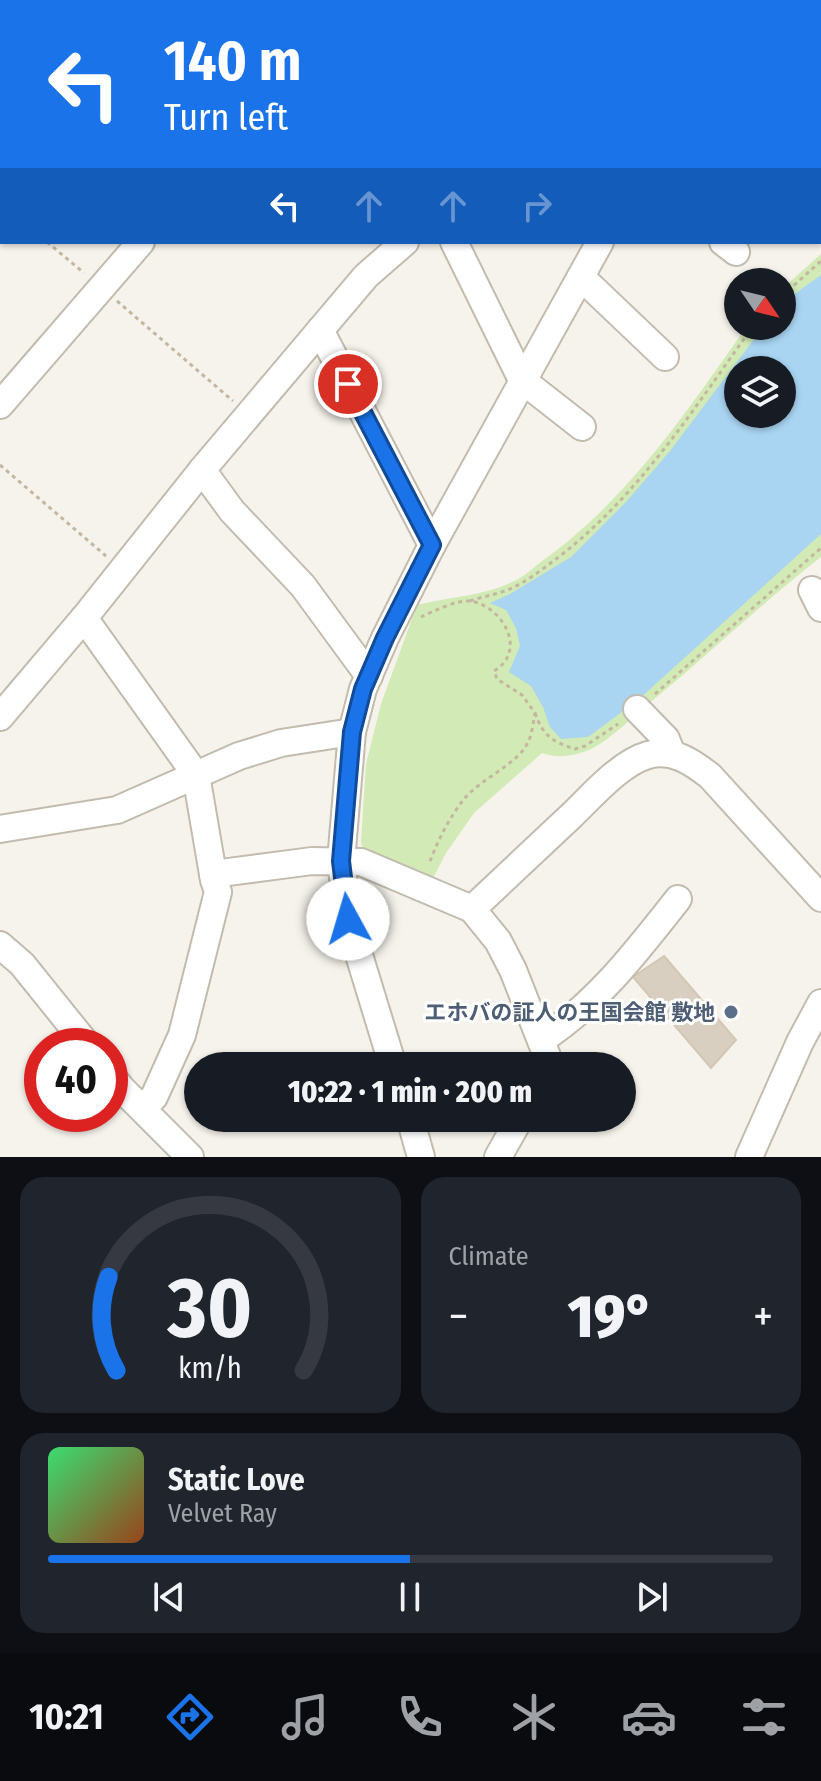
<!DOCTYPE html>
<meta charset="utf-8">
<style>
body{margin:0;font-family:"Fira Sans Condensed","Noto Sans JP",sans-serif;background:#20242c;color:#f1f3f6;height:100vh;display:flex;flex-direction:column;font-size:30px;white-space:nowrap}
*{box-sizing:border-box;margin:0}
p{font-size:26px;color:#9ea1a6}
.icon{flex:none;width:44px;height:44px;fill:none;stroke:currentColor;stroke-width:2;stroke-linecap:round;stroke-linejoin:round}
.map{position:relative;height:1157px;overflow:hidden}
.panel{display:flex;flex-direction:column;gap:20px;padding:20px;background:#0d0f14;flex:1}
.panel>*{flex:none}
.banner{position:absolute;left:0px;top:0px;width:822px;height:244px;box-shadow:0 2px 6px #0004;background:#1a73e8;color:#fff;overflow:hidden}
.needle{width:52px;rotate:125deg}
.controls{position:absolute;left:724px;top:268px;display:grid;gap:16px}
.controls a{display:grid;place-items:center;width:72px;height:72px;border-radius:50%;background:#171b24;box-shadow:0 2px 6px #0004;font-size:40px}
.speed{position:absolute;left:24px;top:1028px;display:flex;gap:16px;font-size:40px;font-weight:700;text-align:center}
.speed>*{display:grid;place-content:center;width:104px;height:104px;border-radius:50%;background:#171b24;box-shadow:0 2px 6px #0004;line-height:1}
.speed .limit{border:12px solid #d22;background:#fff;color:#111}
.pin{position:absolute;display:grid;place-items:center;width:68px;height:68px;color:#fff;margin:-34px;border:4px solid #fff;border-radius:50%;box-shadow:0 2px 8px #0007}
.me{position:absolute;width:88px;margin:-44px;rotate:354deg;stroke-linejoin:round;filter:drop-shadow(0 0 6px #0008)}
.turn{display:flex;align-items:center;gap:28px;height:168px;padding:0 32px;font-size:36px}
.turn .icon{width:104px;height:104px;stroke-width:2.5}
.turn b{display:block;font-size:56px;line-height:68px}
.lanes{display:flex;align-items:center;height:76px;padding:0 32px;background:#0003;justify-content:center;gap:40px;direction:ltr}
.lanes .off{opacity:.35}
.big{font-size:60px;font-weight:800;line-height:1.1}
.panel .card{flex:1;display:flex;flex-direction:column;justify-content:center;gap:12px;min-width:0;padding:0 28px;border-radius:24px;background:#20242c}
.panel .dial{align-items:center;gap:0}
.dial svg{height:208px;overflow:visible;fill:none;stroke:#363941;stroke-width:7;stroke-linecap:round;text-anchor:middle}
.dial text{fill:#f1f3f6;stroke:none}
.song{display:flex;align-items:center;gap:24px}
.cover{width:96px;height:96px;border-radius:12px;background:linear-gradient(135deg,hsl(140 70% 55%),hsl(20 70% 35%))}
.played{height:8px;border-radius:4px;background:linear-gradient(90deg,#1a73e8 50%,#363941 50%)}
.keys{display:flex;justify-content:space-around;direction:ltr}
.heat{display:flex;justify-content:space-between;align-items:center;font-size:44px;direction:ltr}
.panel .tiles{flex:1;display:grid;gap:20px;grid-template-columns:1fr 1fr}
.card:last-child{grid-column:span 2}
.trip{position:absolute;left:184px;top:1052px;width:452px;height:80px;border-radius:40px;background:#171b24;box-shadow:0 2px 6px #0004;font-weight:800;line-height:80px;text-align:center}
.dock{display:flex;height:128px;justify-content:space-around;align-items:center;background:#090b0e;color:#9ea1a6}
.dock .icon{width:56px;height:56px}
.dock .current{color:#1a73e8}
.dock b{font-size:36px;color:#f1f3f6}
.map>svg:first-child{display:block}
.green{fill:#d2eab5;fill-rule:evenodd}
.water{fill:#a9d4f2;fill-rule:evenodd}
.building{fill:#d8cfc1;stroke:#d3c7b4;stroke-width:2}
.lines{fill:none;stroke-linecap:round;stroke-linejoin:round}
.minor-casing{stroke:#c2bbae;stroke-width:30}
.path{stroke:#c4b79f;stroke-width:3;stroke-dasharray:4 4;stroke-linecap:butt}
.minor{stroke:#fff;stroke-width:26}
.route-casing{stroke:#114b97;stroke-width:20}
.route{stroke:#1a73e8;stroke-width:14}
.service-dot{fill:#5c6f8a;stroke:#fff;stroke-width:3}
.labels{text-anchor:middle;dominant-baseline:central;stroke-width:6;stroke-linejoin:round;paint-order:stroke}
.service-label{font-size:22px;font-weight:bold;fill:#4e5e75;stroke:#fff;text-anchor:end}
</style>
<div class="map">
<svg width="821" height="1157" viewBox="0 0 821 1157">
<rect width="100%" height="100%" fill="#f6f3ec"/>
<path class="green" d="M821 254V557C763 602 709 654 652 701 637 714 606 743 589 750 573 756 559 759 542 753L474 813 446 853 431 882 364 853 361 842 366 764 381 704 417 605C448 597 483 596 512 582 523 578 533 568 542 561 627 501 688 410 747 326H782V289ZM738 370H782V414H738Z"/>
<path class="water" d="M821 275V534L638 700 588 737 561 739 550 727 543 707 531 686 509 672 520 646 516 628 506 610 490 603 510 594 571 557 626 502 670 451 764 326H782V303ZM738 370H782V414H738Z"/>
<path class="building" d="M664 956 736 1040 711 1068 633 977Z"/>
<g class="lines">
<defs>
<g id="minor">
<path d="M262 0 264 2"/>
<path d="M767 0 769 2"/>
<path d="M348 2 349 0"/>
<path d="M735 2 736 0"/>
<path d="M820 57 821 58"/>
<path d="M454 242 522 380 582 427"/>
<path d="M723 242 736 252"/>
<path d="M581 277 665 357"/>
<path d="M320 330 432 545"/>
<path d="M0 405 141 242"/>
<path d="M202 470 232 511 303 586 369 676"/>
<path d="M812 590 821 608"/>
<path d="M84 618 196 775 214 880 218 892 182 1035 154 1097 143 1108"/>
<path d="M637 709 666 739 672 754"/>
<path d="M0 717 84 618 202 470 366 276 405 242"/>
<path d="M0 829 117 810 239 756 281 743 352 732"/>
<path d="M213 874 312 861 361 862 472 909 498 941 513 970 547 1056 543 1066"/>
<path d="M472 909C505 878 538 847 571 816 592 796 620 763 648 755 672 748 692 762 710 776L821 898"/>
<path d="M0 945 22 964 88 1046"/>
<path d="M541 1040C596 1005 638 950 678 899"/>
<path d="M393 1066 348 919 341 861 352 732 363 689 385 638 432 545 600 242"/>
<path d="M110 1074 122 1089 190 1157"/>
<path d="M410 1118 421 1157"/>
<path d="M498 1157 520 1118"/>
<path d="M749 1157 800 1042 821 1003"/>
</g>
</defs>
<use href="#minor" class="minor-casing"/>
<g class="path">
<path d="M0 202 2 204"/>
<path d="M47 242 84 273"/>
<path d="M782 296 821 261"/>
<path d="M117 301 233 401"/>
<path d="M0 465 106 556"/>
<path d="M470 601C481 597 493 595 505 591 521 585 538 573 552 562 635 501 694 409 753 326"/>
<path d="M421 617C434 611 456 600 470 601 501 605 529 650 494 671L497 679 522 695 535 713C533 723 532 736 527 744 517 764 481 779 465 798 450 816 437 842 429 864"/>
<path d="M655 694 821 548"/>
<path d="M535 713C543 736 553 742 575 749L585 746 618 724"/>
</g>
<use href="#minor" class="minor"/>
</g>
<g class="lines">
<defs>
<path id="route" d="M348 919 341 861 352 732 363 689 385 638 432 545 348 384"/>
</defs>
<use href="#route" class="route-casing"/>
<use href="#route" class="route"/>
</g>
<circle class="service-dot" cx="731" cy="1012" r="8"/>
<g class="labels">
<g class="service-label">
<text x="715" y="1012">エホバの証人の王国会館 敷地</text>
</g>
</g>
</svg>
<div class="controls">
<a><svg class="needle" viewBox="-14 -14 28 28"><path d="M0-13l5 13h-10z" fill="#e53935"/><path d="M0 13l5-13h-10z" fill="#9ea1a6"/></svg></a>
<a><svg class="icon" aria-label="layers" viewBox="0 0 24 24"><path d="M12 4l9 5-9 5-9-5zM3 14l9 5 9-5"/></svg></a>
</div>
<div class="speed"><div class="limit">40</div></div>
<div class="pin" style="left:348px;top:384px;background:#d93025"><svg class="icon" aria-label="arrive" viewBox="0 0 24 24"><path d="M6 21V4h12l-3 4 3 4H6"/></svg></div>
<svg class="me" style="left:348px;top:919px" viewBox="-20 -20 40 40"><circle r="19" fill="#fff"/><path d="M0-13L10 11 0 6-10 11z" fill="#1a73e8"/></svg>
<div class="trip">10:22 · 1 min · 200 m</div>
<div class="banner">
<div class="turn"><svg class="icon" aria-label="left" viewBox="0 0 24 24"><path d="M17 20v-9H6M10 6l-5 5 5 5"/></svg><div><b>140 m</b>Turn left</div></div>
<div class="lanes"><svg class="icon" aria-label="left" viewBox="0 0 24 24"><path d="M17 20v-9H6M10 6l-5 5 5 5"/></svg><svg class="icon off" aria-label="ahead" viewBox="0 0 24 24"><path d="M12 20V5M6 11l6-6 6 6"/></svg><svg class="icon off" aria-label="ahead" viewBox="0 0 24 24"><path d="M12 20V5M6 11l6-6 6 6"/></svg><svg class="icon off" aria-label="right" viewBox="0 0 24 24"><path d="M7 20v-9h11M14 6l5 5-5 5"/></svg></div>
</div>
</div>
<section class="panel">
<div class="tiles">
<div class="card dial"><svg viewBox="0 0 100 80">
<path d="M14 69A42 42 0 1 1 86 69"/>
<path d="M14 69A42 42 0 0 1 11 33" stroke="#1a73e8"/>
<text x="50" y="56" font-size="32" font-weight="700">30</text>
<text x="50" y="72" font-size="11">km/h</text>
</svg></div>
<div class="card"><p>Climate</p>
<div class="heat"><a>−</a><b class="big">19°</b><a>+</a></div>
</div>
<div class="card">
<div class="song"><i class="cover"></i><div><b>Static Love</b><p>Velvet Ray</p></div></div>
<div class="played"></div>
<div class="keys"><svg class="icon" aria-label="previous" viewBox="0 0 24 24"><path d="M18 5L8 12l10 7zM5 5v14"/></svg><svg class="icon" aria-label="pause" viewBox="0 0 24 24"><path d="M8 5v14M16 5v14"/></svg><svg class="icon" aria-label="next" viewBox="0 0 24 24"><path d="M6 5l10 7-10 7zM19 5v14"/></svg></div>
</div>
</div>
</section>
<nav class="dock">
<b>10:21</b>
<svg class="icon current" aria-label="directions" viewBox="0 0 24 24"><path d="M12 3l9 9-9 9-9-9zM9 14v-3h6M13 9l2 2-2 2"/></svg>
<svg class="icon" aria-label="music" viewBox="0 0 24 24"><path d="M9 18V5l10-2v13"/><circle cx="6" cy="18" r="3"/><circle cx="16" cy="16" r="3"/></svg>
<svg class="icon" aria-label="phone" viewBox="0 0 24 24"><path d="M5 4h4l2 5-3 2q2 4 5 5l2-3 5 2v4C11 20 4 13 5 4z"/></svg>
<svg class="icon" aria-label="climate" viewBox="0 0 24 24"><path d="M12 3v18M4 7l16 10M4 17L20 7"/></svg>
<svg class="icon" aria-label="car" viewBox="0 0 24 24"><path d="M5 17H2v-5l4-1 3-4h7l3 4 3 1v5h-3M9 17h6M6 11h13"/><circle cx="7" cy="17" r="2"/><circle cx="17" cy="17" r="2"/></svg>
<svg class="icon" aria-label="filters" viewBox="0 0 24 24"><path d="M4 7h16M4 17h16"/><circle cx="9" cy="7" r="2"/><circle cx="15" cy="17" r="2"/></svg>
</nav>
